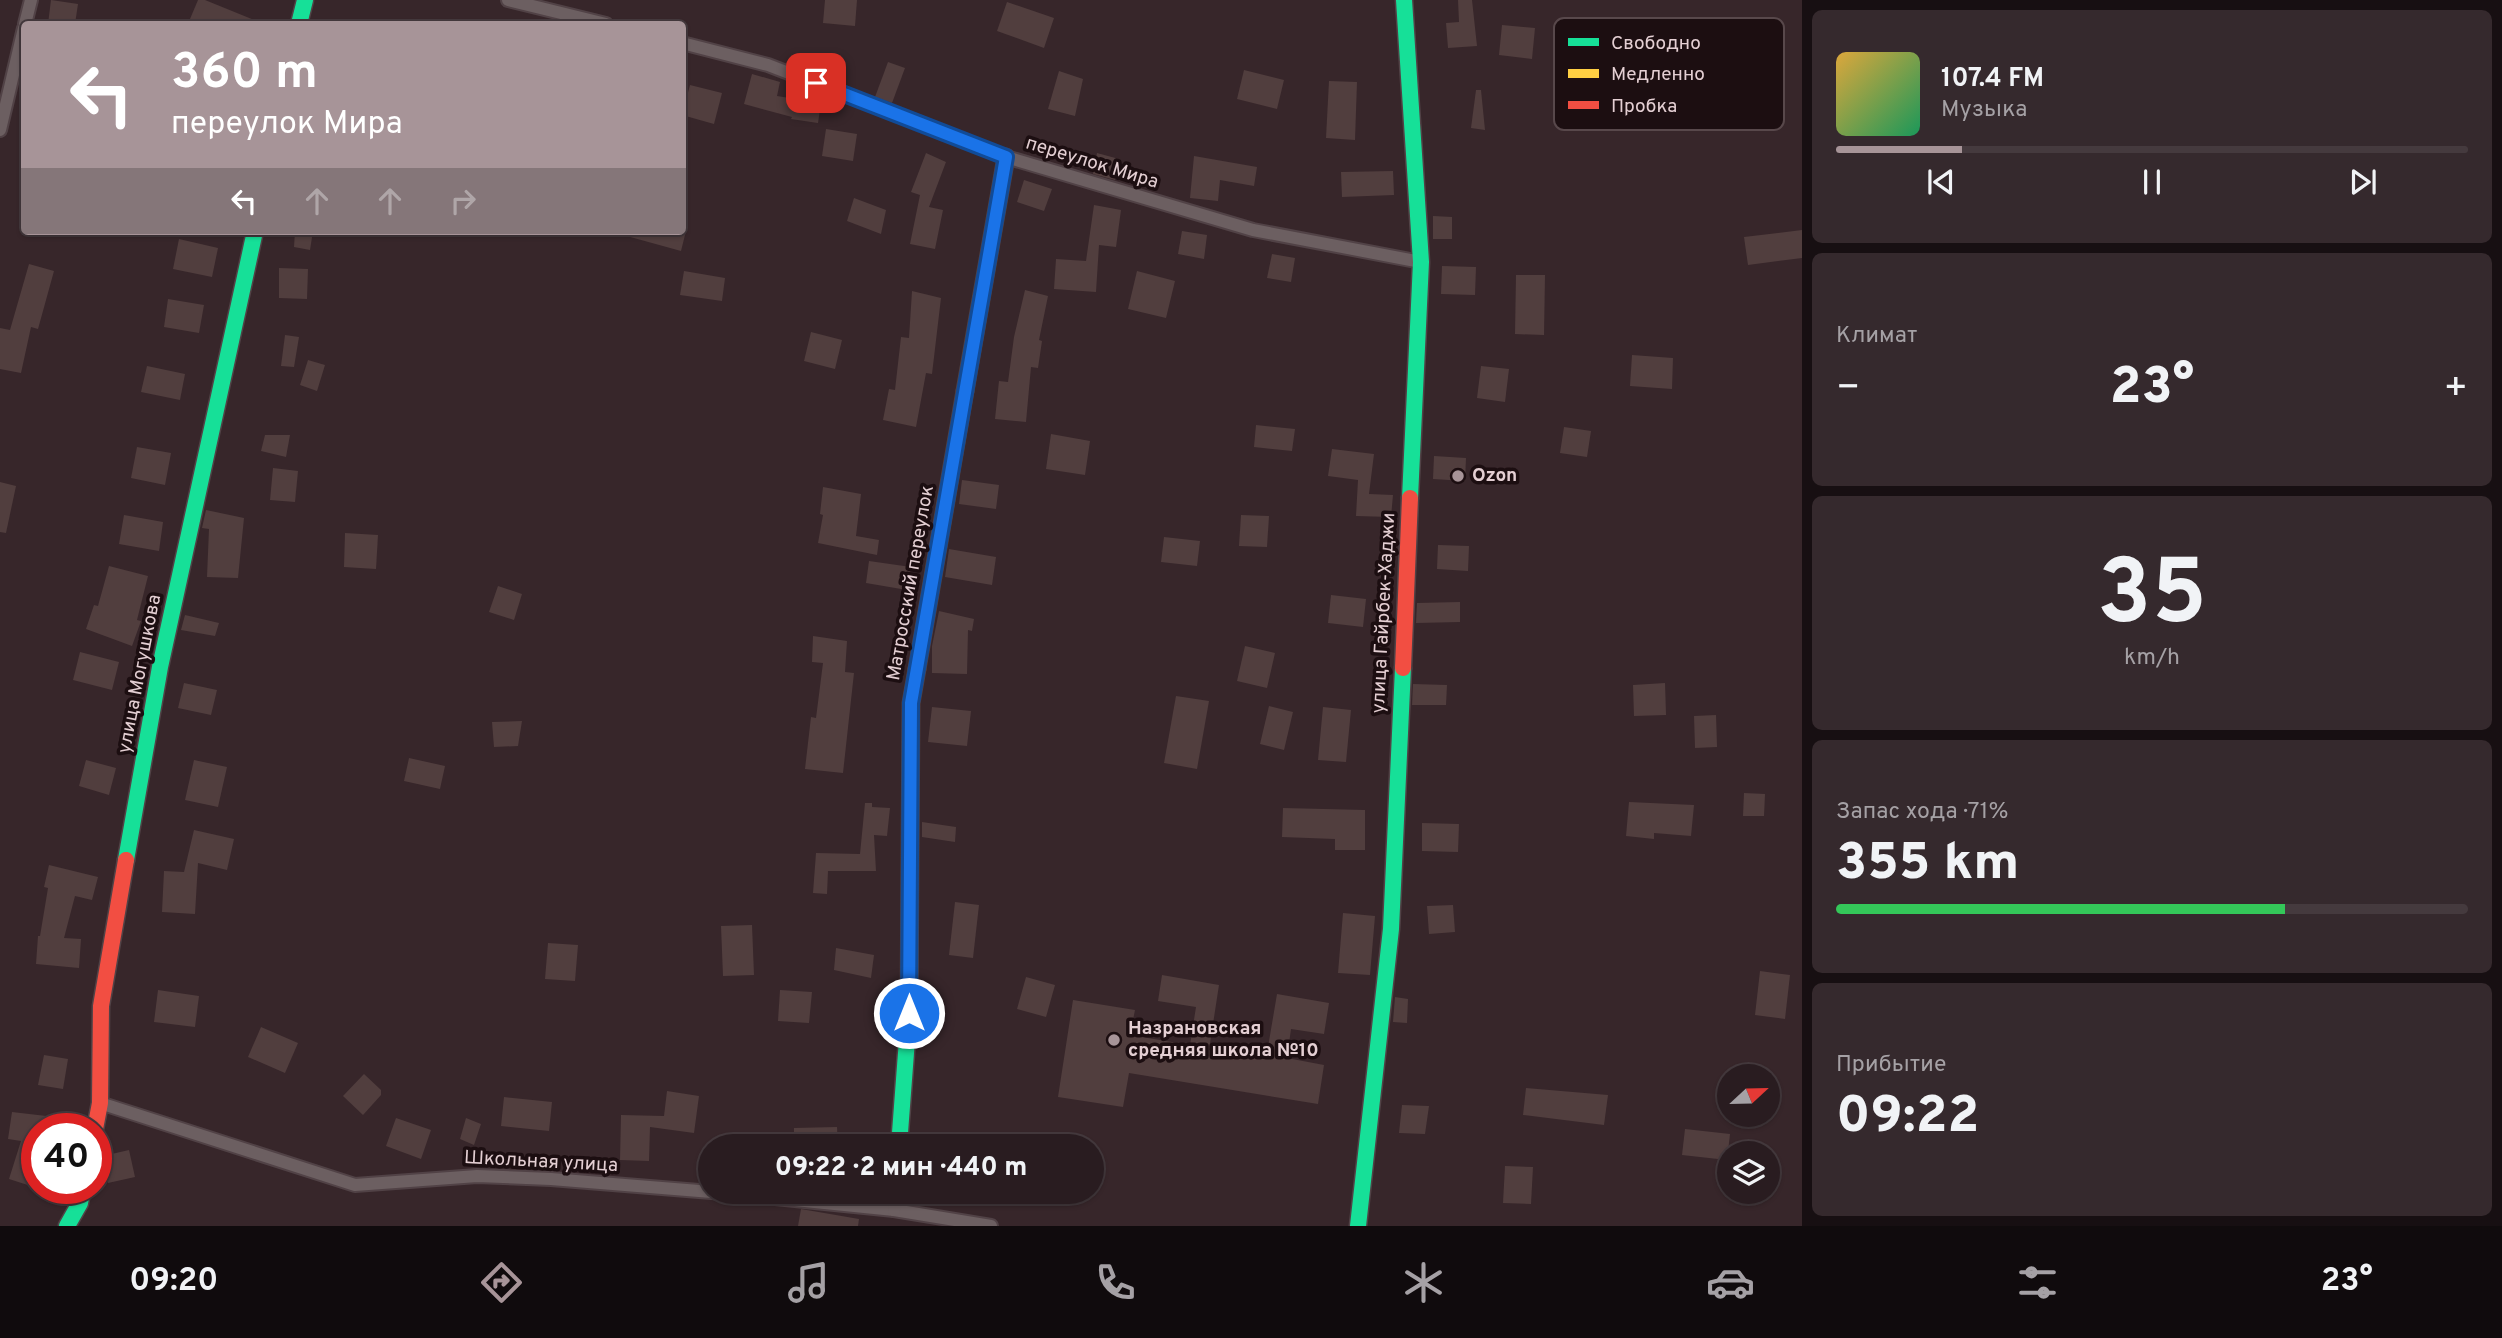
<!DOCTYPE html>
<html lang="ru">
<meta charset="utf-8">
<style>
body{margin:0;font-family:Overpass,sans-serif;background:#35292d;color:#f1f3f6;height:100vh;display:flex;flex-direction:column;font-size:26px;white-space:nowrap}
*{box-sizing:border-box;margin:0}
p{font-size:23px;color:#a5a1a5}
.icon{flex:none;width:38px;height:38px;fill:none;stroke:currentColor;stroke-width:2;stroke-linecap:round;stroke-linejoin:round}
.map{position:relative;flex:1;overflow:hidden}
.details{display:flex;flex-direction:column;gap:10px;padding:10px;background:#170f12;width:700px}
.details>*{flex:none}
.banner{position:absolute;left:21px;top:21px;width:665px;height:214px;border-radius:7px;box-shadow:0 2px 5px #0004,0 0 0 2px #453a3e;background:#a79498;color:#fff;overflow:hidden}
.needle{width:46px;rotate:68deg}
.fabs{position:absolute;left:1717px;top:1064px;display:grid;gap:14px}
.fabs a{display:grid;place-items:center;width:63px;height:63px;border-radius:50%;background:#291c20;box-shadow:0 2px 5px #0004,0 0 0 2px #453a3e;font-size:35px}
.speed{position:absolute;left:21px;top:1113px;display:flex;gap:14px;font-size:35px;font-weight:700;text-align:center}
.speed>*{display:grid;place-content:center;width:91px;height:91px;border-radius:50%;background:#291c20;box-shadow:0 2px 5px #0004,0 0 0 2px #453a3e;line-height:1}
.speed .limit{border:10px solid #d22;background:#fff;color:#111}
.pin{position:absolute;display:grid;place-items:center;width:60px;height:60px;color:#fff;margin:-30px;border-radius:14px;box-shadow:0 4px 10px #0006}
.me{position:absolute;width:77px;margin:-38px;rotate:0deg;stroke-linejoin:round;filter:drop-shadow(0 0 5px #0008)}
.turn{display:flex;align-items:center;gap:24px;height:147px;padding:0 35px;font-size:32px}
.turn .icon{width:91px;height:91px;stroke-width:2.5}
.turn b{display:block;font-size:49px;line-height:60px}
.lanes{display:flex;align-items:center;height:66px;padding:0 35px;background:#0003;justify-content:center;gap:35px;direction:ltr}
.lanes .off{opacity:.35}
.big{font-size:52px;font-weight:800;line-height:1.1}
.details .tile{flex:1;display:flex;flex-direction:column;justify-content:center;gap:10px;min-width:0;padding:0 24px;border-radius:10px;background:#35292d}
.details .dial{align-items:center;gap:0}
.dial b{font-size:91px;line-height:1}
.song{display:flex;align-items:center;gap:21px}
.cover{width:84px;height:84px;border-radius:10px;background:linear-gradient(135deg,hsl(40 70% 55%),hsl(150 70% 35%))}
.played{height:7px;border-radius:4px;background:linear-gradient(90deg,#a79498 20%,#453a3e 20%)}
.keys{display:flex;justify-content:space-around;direction:ltr}
.heat{display:flex;justify-content:space-between;align-items:center;font-size:38px;direction:ltr}
.charge{height:10px;border-radius:5px;background:linear-gradient(90deg,#34c759 71%,#453a3e 0)}
.trip{position:absolute;left:698px;top:1134px;width:406px;height:70px;border-radius:35px;background:#291c20;box-shadow:0 2px 5px #0004,0 0 0 2px #453a3e;font-weight:800;line-height:70px;text-align:center}
.tab-bar{display:flex;height:112px;justify-content:space-around;align-items:center;background:#100b0d;color:#a5a1a5}
.tab-bar .icon{width:49px;height:49px}
.tab-bar .selected{color:#a79498}
.tab-bar b{font-size:32px;color:#f1f3f6}
main{display:flex;flex:1;min-height:0}
.map>svg:first-child{display:block}
.building{fill:#513e3e}
.lines{fill:none;stroke-linecap:round;stroke-linejoin:round}
.street-casing{stroke:#514246;stroke-width:16}
.fast-casing{stroke:#514246;stroke-width:19}
.slow-casing{stroke:#514246;stroke-width:19}
.jam-casing{stroke:#514246;stroke-width:19}
.street{stroke:#6c5f61;stroke-width:12}
.fast{stroke:#16e098;stroke-width:16}
.slow{stroke:#ffcf43;stroke-width:16}
.jam{stroke:#f24e42;stroke-width:16}
.route-casing{stroke:#114b97;stroke-width:18}
.route{stroke:#1a73e8;stroke-width:12}
.poi-dot{fill:#a79498;stroke:#1c0e11;stroke-width:2.5}
.labels{text-anchor:middle;dominant-baseline:central;stroke-width:7;stroke-linejoin:round;paint-order:stroke}
.street-label{font-size:19px;fill:#e4cfd3;stroke:#1c0e11}
.poi-label{font-size:19px;font-weight:bold;fill:#e4cfd3;stroke:#1c0e11;text-anchor:start}
.key{fill:#1c0e11;stroke:#58484b;stroke-width:2}
.key-label{font-size:19px;fill:#e4cfd3}
</style>
<main>
<div class="map">
<svg width="1802" height="1226" viewBox="0 0 1802 1226">
<rect width="100%" height="100%" fill="#37262a"/>
<g class="building">
<path d="M51 0 78 4 75 24H48Z"/>
<path d="M198 0H205L264 24H204L190 19Z"/>
<path d="M825 0H857L855 26 823 23Z"/>
<path d="M1458 0H1472L1477 46 1448 48 1446 23 1459 22Z"/>
<path d="M1007 2 1054 18 1044 48 997 31Z"/>
<path d="M1502 25 1535 28 1532 59 1499 55Z"/>
<path d="M888 62 905 68 892 103 875 97Z"/>
<path d="M1244 70 1284 80 1277 109 1237 99Z"/>
<path d="M1059 71 1083 79 1075 116 1048 109Z"/>
<path d="M752 74 780 82 777 96 821 103 818 123 791 119 792 117 744 104Z"/>
<path d="M1329 81 1357 82 1355 140 1326 138Z"/>
<path d="M690 85 722 93 714 124 682 115Z"/>
<path d="M1476 90H1481L1485 130 1471 128Z"/>
<path d="M826 129 857 134 853 161 822 156Z"/>
<path d="M926 153 946 162 929 207 943 210 935 249 910 244 920 195 911 192Z"/>
<path d="M1097 153 1119 159 1115 180 1093 174Z"/>
<path d="M1194 156 1257 167 1254 186 1220 180 1218 201 1190 198Z"/>
<path d="M1393 171 1394 195 1342 197 1341 172Z"/>
<path d="M1024 180 1052 189 1044 211 1017 202Z"/>
<path d="M854 198 886 210 881 234 847 221Z"/>
<path d="M1094 205 1121 210 1116 247 1099 245 1096 292 1054 289 1056 259 1086 261Z"/>
<path d="M1433 216 1452 217V239H1433Z"/>
<path d="M1802 230V258L1748 265 1744 237Z"/>
<path d="M295 231H313L310 250 294 247Z"/>
<path d="M624 231H686L681 251 623 235Z"/>
<path d="M1182 231 1207 235 1204 259 1178 254Z"/>
<path d="M179 239 218 248 212 277 173 269Z"/>
<path d="M1272 254 1295 258 1291 282 1267 278Z"/>
<path d="M29 264 54 271 38 329 31 327 21 373 0 369V328L10 330Z"/>
<path d="M1442 266 1476 267 1475 295 1441 294Z"/>
<path d="M279 268 308 269 307 299 279 298Z"/>
<path d="M684 271 725 278 722 301 680 295Z"/>
<path d="M1137 271 1175 281 1166 318 1128 309Z"/>
<path d="M1516 275H1545L1544 335 1515 334Z"/>
<path d="M1025 290 1048 296 1039 340 1042 341 1038 368 1031 367 1026 422 995 419 999 381 1008 382 1014 337Z"/>
<path d="M912 291 941 298 932 374 926 373 916 427 883 420 889 389 895 390 901 337 909 338Z"/>
<path d="M168 299 204 305 199 333 164 327Z"/>
<path d="M811 332 842 340 835 369 804 361Z"/>
<path d="M285 335 299 337 294 367 281 366Z"/>
<path d="M1632 355 1673 358 1672 389 1630 386Z"/>
<path d="M308 360 325 365 317 391 300 385Z"/>
<path d="M147 366 185 374 180 400 141 392Z"/>
<path d="M1481 366 1509 369 1505 402 1477 398Z"/>
<path d="M1256 425 1295 429 1292 451 1254 447Z"/>
<path d="M1564 427 1591 431 1587 457 1560 453Z"/>
<path d="M1051 434 1090 441 1085 475 1046 469Z"/>
<path d="M265 435H290L286 457 261 451Z"/>
<path d="M137 447 171 453 165 485 131 478Z"/>
<path d="M1332 449 1374 454 1369 494 1393 495 1391 517 1356 516 1358 480 1328 476Z"/>
<path d="M1434 456 1466 458 1465 481 1433 479Z"/>
<path d="M273 468 298 471 295 502 270 500Z"/>
<path d="M962 480 999 485 996 509 959 504Z"/>
<path d="M0 482 16 486 6 533 0 532Z"/>
<path d="M823 487 861 494 856 536 879 540 877 555 818 543 823 515 820 514Z"/>
<path d="M206 510 244 518 238 578 207 577 209 529 202 528Z"/>
<path d="M124 515 163 522 159 551 119 544Z"/>
<path d="M1241 515 1269 516 1267 547 1239 546Z"/>
<path d="M345 533 378 535 376 569 344 567Z"/>
<path d="M1164 537 1200 541 1197 566 1161 562Z"/>
<path d="M1438 545 1469 546 1468 571 1437 569Z"/>
<path d="M949 549 996 557 992 585 945 577Z"/>
<path d="M869 561 911 567 907 590 866 583Z"/>
<path d="M109 566 148 576 137 620 141 621 132 646 86 629 94 605 98 606Z"/>
<path d="M498 586 522 594 514 620 489 612Z"/>
<path d="M1331 595 1366 599 1363 627 1328 623Z"/>
<path d="M1460 602V622L1416 623 1417 603Z"/>
<path d="M939 611 974 619 972 631 968 630 967 674 932 673V646Z"/>
<path d="M185 615 219 623 215 636 181 630Z"/>
<path d="M813 636 847 641 845 672 854 673 843 773 805 769 811 717 816 718 823 663 812 662Z"/>
<path d="M1245 646 1275 653 1267 688 1237 681Z"/>
<path d="M80 652 119 662 112 690 73 680Z"/>
<path d="M184 683 217 690 211 715 178 708Z"/>
<path d="M1665 683 1666 715 1634 716 1633 685Z"/>
<path d="M1413 684 1447 685 1446 705H1412Z"/>
<path d="M1176 696 1209 701 1197 769 1164 763Z"/>
<path d="M1269 706 1293 712 1284 750 1260 744Z"/>
<path d="M932 707 971 711 967 746 928 742Z"/>
<path d="M1323 707 1351 710 1346 762 1318 760Z"/>
<path d="M1716 715 1717 747 1695 748 1694 716Z"/>
<path d="M522 721 518 746 494 747 492 722Z"/>
<path d="M409 758 445 766 440 789 404 781Z"/>
<path d="M86 760 116 768 109 795 79 786Z"/>
<path d="M194 760 227 767 218 807 185 800Z"/>
<path d="M1744 793 1765 794 1764 816H1743Z"/>
<path d="M1629 802 1694 805 1691 836 1654 833V839L1626 836Z"/>
<path d="M865 803H872V807L890 808 887 836 874 835 876 871H828L827 894 813 893 816 853 860 854Z"/>
<path d="M1283 808 1365 810V850H1335V839L1282 837Z"/>
<path d="M922 822 956 827 955 842 922 837Z"/>
<path d="M1422 823 1459 824 1458 852 1422 851Z"/>
<path d="M194 830 234 839 227 870 198 863 195 914 162 912 164 871 184 872Z"/>
<path d="M49 865 98 877 92 900 75 896 64 938 81 939 79 968 36 964 38 936H40L48 888 44 887Z"/>
<path d="M955 902 979 905 973 958 949 955Z"/>
<path d="M1453 905 1455 932 1429 934 1427 906Z"/>
<path d="M1343 913 1375 916 1370 975 1338 973Z"/>
<path d="M752 925 754 975 723 976 721 926Z"/>
<path d="M548 943 578 945 575 981 545 979Z"/>
<path d="M836 948 874 955 871 978 834 970Z"/>
<path d="M1760 971 1790 975 1785 1019 1755 1015Z"/>
<path d="M1162 975 1219 985 1209 1050 1266 1059 1277 994 1329 1003 1324 1034 1291 1029 1287 1058 1324 1065 1318 1104 1129 1073 1123 1107 1058 1097 1073 1000 1135 1010 1130 1035 1190 1045 1196 1007 1158 1001Z"/>
<path d="M1026 977 1055 985 1046 1017 1017 1009Z"/>
<path d="M158 990 199 996 195 1027 154 1022Z"/>
<path d="M780 990 812 992 809 1023 778 1021Z"/>
<path d="M1395 997 1408 999 1407 1023 1393 1022Z"/>
<path d="M261 1027 298 1043 285 1073 248 1057Z"/>
<path d="M44 1055 68 1059 63 1089 38 1085Z"/>
<path d="M364 1074 381 1090V1095L363 1115 343 1096Z"/>
<path d="M1526 1088 1608 1095 1604 1125 1523 1115Z"/>
<path d="M667 1091 699 1096 694 1133 650 1127 649 1161 620 1160 621 1115 664 1116Z"/>
<path d="M504 1097 552 1102 549 1131 501 1126Z"/>
<path d="M1402 1105 1429 1106 1425 1134 1399 1133Z"/>
<path d="M12 1112 55 1117 54 1129H37V1188L9 1179 21 1141 8 1139Z"/>
<path d="M396 1118 431 1130 421 1159 386 1146Z"/>
<path d="M466 1118 481 1124 474 1145 460 1139Z"/>
<path d="M837 1127 838 1146H794V1128Z"/>
<path d="M1685 1129 1730 1134 1727 1160 1682 1155Z"/>
<path d="M129 1150 135 1177 108 1183 103 1156Z"/>
<path d="M1505 1166 1533 1167 1531 1204 1503 1203Z"/>
<path d="M801 1209 859 1219 858 1226H798Z"/>
</g>
<g class="lines">
<defs>
<g id="street">
<path d="M508 0 606 24"/>
<path d="M25 24 31 0"/>
<path d="M682 43 768 65 1006 157 1253 230 1421 262"/>
<path d="M0 130 24 28"/>
<path d="M100 1103 355 1185 477 1176 551 1179 736 1194 894 1210 991 1226"/>
<path d="M894 1210 895 1192"/>
</g>
<g id="fast">
<path d="M1404 0 1421 262 1410 498"/>
<path d="M299 24 305 0"/>
<path d="M965 391 1006 157"/>
<path d="M126 860 160 667 255 231"/>
<path d="M899 1146 909 1013 911 703 917 669"/>
<path d="M67 1226 80 1203 83 1188"/>
<path d="M1358 1226 1391 929 1403 668"/>
</g>
<path id="slow" d="M917 669 965 391"/>
<g id="jam">
<path d="M1403 668 1410 498"/>
<path d="M95 1129 100 1103 101 1006 126 860"/>
</g>
</defs>
<use href="#street" class="street-casing"/>
<use href="#fast" class="fast-casing"/>
<use href="#slow" class="slow-casing"/>
<use href="#jam" class="jam-casing"/>
<use href="#street" class="street"/>
<use href="#fast" class="fast"/>
<use href="#slow" class="slow"/>
<use href="#jam" class="jam"/>
</g>
<g class="lines">
<defs>
<path id="route" d="M816 83 1006 157 911 703 909 1013"/>
</defs>
<use href="#route" class="route-casing"/>
<use href="#route" class="route"/>
</g>
<g class="poi-dot">
<circle cx="1458" cy="476" r="7"/>
<circle cx="1114" cy="1040" r="7"/>
</g>
<g class="labels">
<g class="street-label">
<text transform="translate(1092 163) rotate(17)">переулок Мира</text>
<text transform="translate(911 583) rotate(-80)">Матросский переулок</text>
<text transform="translate(1384 613) rotate(-87)">улица Гайрбек-Хаджи</text>
<text transform="translate(140 674) rotate(-79)">улица Могушкова</text>
<text transform="translate(541 1162) rotate(3)">Школьная улица</text>
</g>
<g class="poi-label">
<text x="1472" y="476">Ozon</text>
<text x="1128" y="1029">Назрановская<tspan x="1128" dy="22">средняя школа №10</tspan></text>
</g>
</g>
<rect x="1554" y="18" width="230" height="112" rx="10" class="key"/>
<rect x="1568" y="38" width="31" height="8" fill="#16e098"/>
<rect x="1568" y="69" width="31" height="9" fill="#ffcf43"/>
<rect x="1568" y="101" width="31" height="8" fill="#f24e42"/>
<g class="key-label">
<text x="1611" y="49">Свободно</text>
<text x="1611" y="80">Медленно</text>
<text x="1611" y="112">Пробка</text>
</g>
</svg>
<div class="fabs">
<a><svg class="needle" viewBox="-14 -14 28 28"><path d="M0-13l5 13h-10z" fill="#e53935"/><path d="M0 13l5-13h-10z" fill="#a5a1a5"/></svg></a>
<a><svg class="icon" aria-label="layers" viewBox="0 0 24 24"><path d="M12 4l9 5-9 5-9-5zM3 14l9 5 9-5"/></svg></a>
</div>
<div class="speed"><div class="limit">40</div></div>
<div class="pin" style="left:816px;top:83px;background:#d93025"><svg class="icon" aria-label="arrive" viewBox="0 0 24 24"><path d="M6 21V4h12l-3 4 3 4H6"/></svg></div>
<svg class="me" style="left:909px;top:1013px" viewBox="-20 -20 40 40"><circle r="17" fill="#1a73e8" stroke="#fff" stroke-width="3"/><path d="M0-11L8 9 0 5-8 9z" fill="#fff"/></svg>
<div class="trip">09:22 · 2 мин · 440 m</div>
<div class="banner">
<div class="turn"><svg class="icon" aria-label="left" viewBox="0 0 24 24"><path d="M17 20v-9H6M10 6l-5 5 5 5"/></svg><div><b>360 m</b>переулок Мира</div></div>
<div class="lanes"><svg class="icon" aria-label="left" viewBox="0 0 24 24"><path d="M17 20v-9H6M10 6l-5 5 5 5"/></svg><svg class="icon off" aria-label="ahead" viewBox="0 0 24 24"><path d="M12 20V5M6 11l6-6 6 6"/></svg><svg class="icon off" aria-label="ahead" viewBox="0 0 24 24"><path d="M12 20V5M6 11l6-6 6 6"/></svg><svg class="icon off" aria-label="right" viewBox="0 0 24 24"><path d="M7 20v-9h11M14 6l5 5-5 5"/></svg></div>
</div>
</div>
<section class="details">
<div class="tile">
<div class="song"><i class="cover"></i><div><b>107.4 FM</b><p>Музыка</p></div></div>
<div class="played"></div>
<div class="keys"><svg class="icon" aria-label="previous" viewBox="0 0 24 24"><path d="M18 5L8 12l10 7zM5 5v14"/></svg><svg class="icon" aria-label="pause" viewBox="0 0 24 24"><path d="M8 5v14M16 5v14"/></svg><svg class="icon" aria-label="next" viewBox="0 0 24 24"><path d="M6 5l10 7-10 7zM19 5v14"/></svg></div>
</div>
<div class="tile"><p>Климат</p>
<div class="heat"><a>−</a><b class="big">23°</b><a>+</a></div>
</div>
<div class="tile dial"><b>35</b><p>km/h</p></div>
<div class="tile"><p>Запас хода · 71%</p><b class="big">355 km</b><div class="charge"></div></div>
<div class="tile"><p>Прибытие</p><b class="big">09:22</b></div>
</section>
</main>
<nav class="tab-bar">
<b>09:20</b>
<svg class="icon selected" aria-label="directions" viewBox="0 0 24 24"><path d="M12 3l9 9-9 9-9-9zM9 14v-3h6M13 9l2 2-2 2"/></svg>
<svg class="icon" aria-label="music" viewBox="0 0 24 24"><path d="M9 18V5l10-2v13"/><circle cx="6" cy="18" r="3"/><circle cx="16" cy="16" r="3"/></svg>
<svg class="icon" aria-label="phone" viewBox="0 0 24 24"><path d="M5 4h4l2 5-3 2q2 4 5 5l2-3 5 2v4C11 20 4 13 5 4z"/></svg>
<svg class="icon" aria-label="climate" viewBox="0 0 24 24"><path d="M12 3v18M4 7l16 10M4 17L20 7"/></svg>
<svg class="icon" aria-label="car" viewBox="0 0 24 24"><path d="M5 17H2v-5l4-1 3-4h7l3 4 3 1v5h-3M9 17h6M6 11h13"/><circle cx="7" cy="17" r="2"/><circle cx="17" cy="17" r="2"/></svg>
<svg class="icon" aria-label="filters" viewBox="0 0 24 24"><path d="M4 7h16M4 17h16"/><circle cx="9" cy="7" r="2"/><circle cx="15" cy="17" r="2"/></svg>
<b>23°</b>
</nav>
